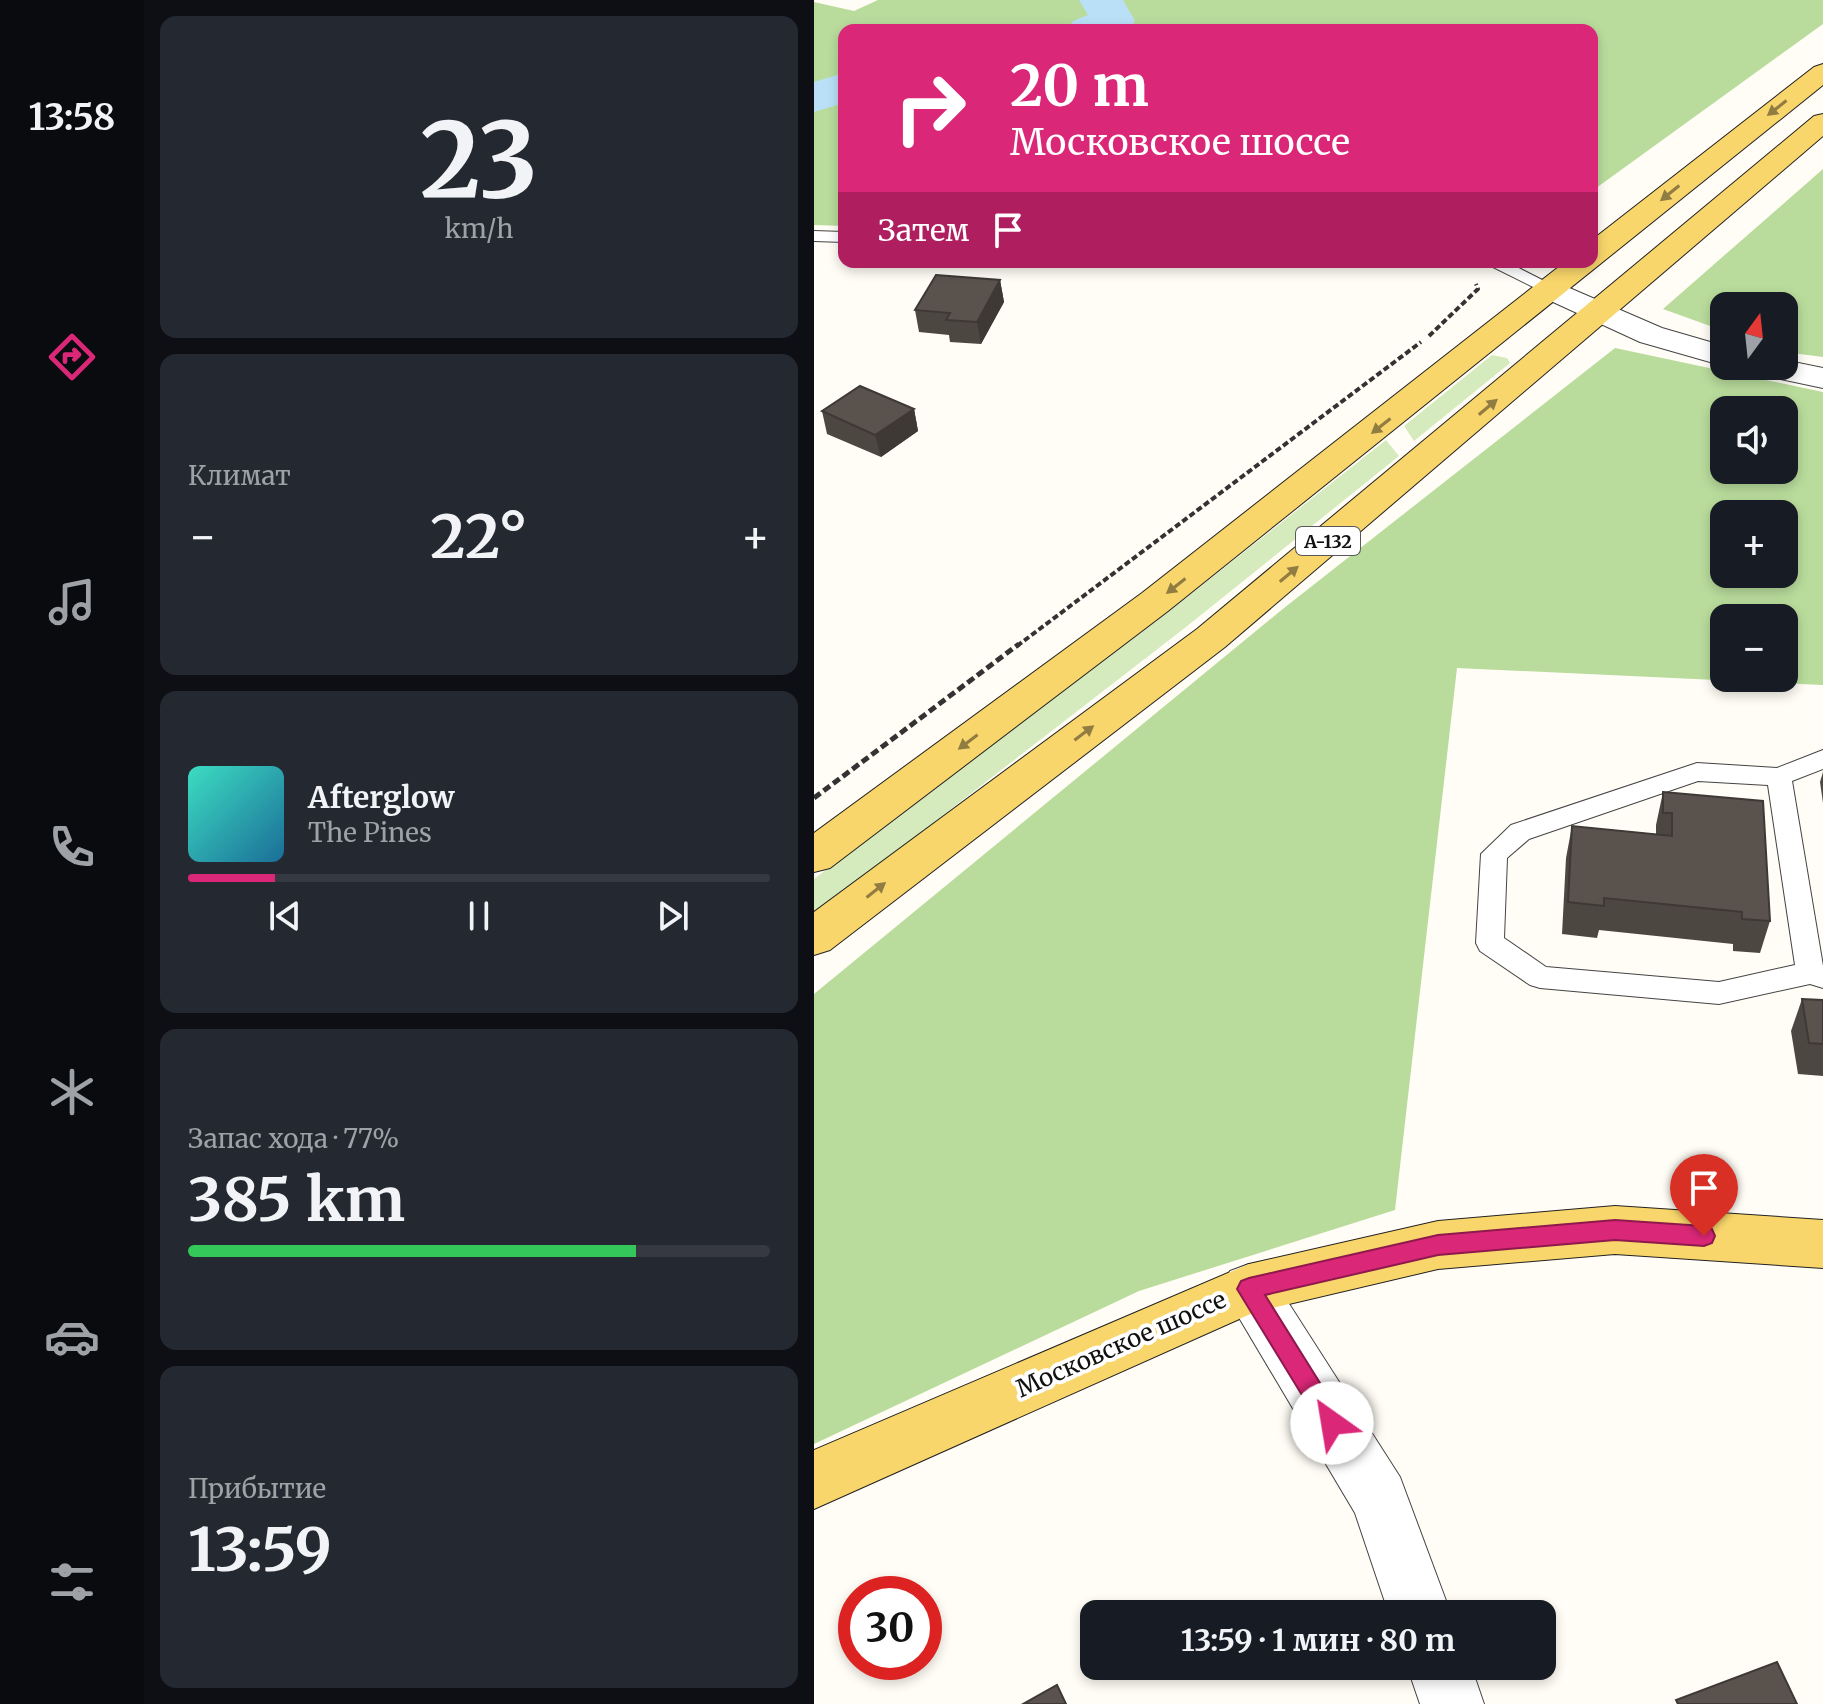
<!DOCTYPE html>
<html lang="ru">
<meta charset="utf-8">
<style>
body{margin:0;font-family:Merriweather,serif;background:#242831;color:#f1f3f6;height:100vh;display:flex;flex-direction:column;font-size:30px;white-space:nowrap}
*{box-sizing:border-box;margin:0}
p{font-size:26px;color:#9ea1a6}
.icon{flex:none;width:44px;height:44px;fill:none;stroke:currentColor;stroke-width:2;stroke-linecap:round;stroke-linejoin:round}
.map{position:relative;flex:1;overflow:hidden}
.side{display:flex;flex-direction:column;gap:16px;padding:16px;background:#0d0f14;width:670px}
.side>*{flex:none}
.hud{position:absolute;left:24px;top:24px;width:760px;height:244px;border-radius:16px;box-shadow:0 4px 12px #0003;background:#db2777;color:#fff;overflow:hidden}
.needle{width:52px;rotate:15deg}
.buttons{position:absolute;left:896px;top:292px;display:grid;gap:16px}
.buttons a{display:grid;place-items:center;width:88px;height:88px;border-radius:16px;background:#171b24;box-shadow:0 4px 12px #0003;font-size:40px}
.speed{position:absolute;left:24px;top:1576px;display:flex;gap:16px;font-size:40px;font-weight:700;text-align:center}
.speed>*{display:grid;place-content:center;width:104px;height:104px;border-radius:50%;background:#171b24;box-shadow:0 4px 12px #0003;line-height:1}
.speed .limit{border:12px solid #d22;background:#fff;color:#111}
.pin{position:absolute;display:grid;place-items:center;width:68px;height:68px;color:#fff;margin:-82px -34px;border-radius:50% 50% 50% 0;rotate:-45deg;box-shadow:0 0 8px #0007}
.pin .icon{rotate:45deg}
.me{position:absolute;width:88px;margin:-44px;rotate:328deg;stroke-linejoin:round;filter:drop-shadow(0 0 6px #0008)}
.turn{display:flex;align-items:center;gap:28px;height:168px;padding:0 40px;font-size:36px}
.turn .icon{width:104px;height:104px;stroke-width:2.5}
.turn b{display:block;font-size:56px;line-height:68px}
.then{display:flex;align-items:center;height:76px;padding:0 40px;background:#0003;gap:16px;font-size:30px}
.big{font-size:60px;font-weight:700;line-height:1.1}
.side .card{flex:1;display:flex;flex-direction:column;justify-content:center;gap:12px;min-width:0;padding:0 28px;border-radius:16px;background:#242831}
.side .dial{align-items:center;gap:0}
.dial b{font-size:104px;line-height:1}
.song{display:flex;align-items:center;gap:24px}
.cover{width:96px;height:96px;border-radius:12px;background:linear-gradient(135deg,hsl(170 70% 55%),hsl(200 70% 35%))}
.played{height:8px;border-radius:4px;background:linear-gradient(90deg,#db2777 15%,#363941 15%)}
.keys{display:flex;justify-content:space-around;direction:ltr}
.heat{display:flex;justify-content:space-between;align-items:center;font-size:44px;direction:ltr}
.charge{height:12px;border-radius:6px;background:linear-gradient(90deg,#34c759 77%,#363941 0)}
.trip{position:absolute;left:266px;top:1600px;width:476px;height:80px;border-radius:16px;background:#171b24;box-shadow:0 4px 12px #0003;font-weight:700;line-height:80px;text-align:center}
main{display:flex;flex:1;min-height:0}
.tab-bar{display:flex;flex-direction:column;width:144px;justify-content:space-around;align-items:center;background:#090b0e;color:#9ea1a6}
.tab-bar .icon{width:56px;height:56px}
.tab-bar .current{color:#db2777}
.tab-bar b{font-size:36px;color:#f1f3f6}
.map>svg:first-child{display:block}
.green{fill:#d5ebbd}
.forest{fill:#b9dc9c;fill-rule:evenodd}
.lines{fill:none;stroke-linecap:round;stroke-linejoin:round}
.river{fill:#b9e0f7;fill-rule:evenodd}
.service-casing{stroke:#444;stroke-width:2}
.minor-casing{stroke:#444;stroke-width:2}
.primary-casing{stroke:#222;stroke-width:2}
.path-far1{stroke:#333;stroke-width:4;stroke-dasharray:6 3;stroke-linecap:butt}
.path{stroke:#333;stroke-width:5;stroke-dasharray:8 4;stroke-linecap:butt}
.service{fill:#fff;fill-rule:evenodd}
.minor{fill:#fff;fill-rule:evenodd}
.primary{fill:#f9d66b;fill-rule:evenodd}
.wall{fill:#4d4742}
.shaded-wall{fill:#3f3936}
.building{fill:#5a524d;stroke:#3f3936;stroke-width:2}
.oneway{fill:#917d42}
.route{fill:#db2777;stroke:#8e194d;stroke-width:2}
.labels{text-anchor:middle;dominant-baseline:central;stroke-width:8;stroke-linejoin:round;paint-order:stroke}
.shield{fill:#fff;stroke:#585858;stroke-width:2}
.shield-label{font-size:18px;font-weight:bold;fill:#111}
.near-street-label{font-size:24px;fill:#111;stroke:#fff}
</style>
<main>
<nav class="tab-bar">
<b>13:58</b>
<svg class="icon current" aria-label="directions" viewBox="0 0 24 24"><path d="M12 3l9 9-9 9-9-9zM9 14v-3h6M13 9l2 2-2 2"/></svg>
<svg class="icon" aria-label="music" viewBox="0 0 24 24"><path d="M9 18V5l10-2v13"/><circle cx="6" cy="18" r="3"/><circle cx="16" cy="16" r="3"/></svg>
<svg class="icon" aria-label="phone" viewBox="0 0 24 24"><path d="M5 4h4l2 5-3 2q2 4 5 5l2-3 5 2v4C11 20 4 13 5 4z"/></svg>
<svg class="icon" aria-label="climate" viewBox="0 0 24 24"><path d="M12 3v18M4 7l16 10M4 17L20 7"/></svg>
<svg class="icon" aria-label="car" viewBox="0 0 24 24"><path d="M5 17H2v-5l4-1 3-4h7l3 4 3 1v5h-3M9 17h6M6 11h13"/><circle cx="7" cy="17" r="2"/><circle cx="17" cy="17" r="2"/></svg>
<svg class="icon" aria-label="filters" viewBox="0 0 24 24"><path d="M4 7h16M4 17h16"/><circle cx="9" cy="7" r="2"/><circle cx="15" cy="17" r="2"/></svg>
</nav>
<section class="side">
<div class="card dial"><b>23</b><p>km/h</p></div>
<div class="card"><p>Климат</p>
<div class="heat"><a>−</a><b class="big">22°</b><a>+</a></div>
</div>
<div class="card">
<div class="song"><i class="cover"></i><div><b>Afterglow</b><p>The Pines</p></div></div>
<div class="played"></div>
<div class="keys"><svg class="icon" aria-label="previous" viewBox="0 0 24 24"><path d="M18 5L8 12l10 7zM5 5v14"/></svg><svg class="icon" aria-label="pause" viewBox="0 0 24 24"><path d="M8 5v14M16 5v14"/></svg><svg class="icon" aria-label="next" viewBox="0 0 24 24"><path d="M6 5l10 7-10 7zM19 5v14"/></svg></div>
</div>
<div class="card"><p>Запас хода · 77%</p><b class="big">385 km</b><div class="charge"></div></div>
<div class="card"><p>Прибытие</p><b class="big">13:59</b></div>
</section>
<div class="map">
<svg width="1009" height="1704" viewBox="0 0 1009 1704">
<rect width="100%" height="100%" fill="#fffdf5"/>
<g class="green">
<path d="M678 355 693 358 696 363 600 441 590 426Z"/>
<path d="M572 440 585 456 372 627 0 915V879L354 612Z"/>
</g>
<g class="forest">
<path d="M64 0H1009V24L778 191V30H30V226L0 225V2L40 11Z"/>
<path d="M1009 169V357L970 352V306H910V331L849 309Z"/>
<path d="M801 348 1009 392V685L643 668 581 1210 325 1291 0 1444V994L470 608ZM910 410H970V470H910ZM910 514H970V574H910ZM910 618H970V678H910Z"/>
</g>
<g class="lines">
<g class="river">
<path d="M265 0H309L321 21 315 30H253L259 21 274 15Z"/>
<path d="M30 73V103L0 112V82Z"/>
</g>
<defs>
<g id="service">
<path d="M0 231 30 232V242L0 241Z"/>
<path d="M669 262H693L746 289 737 294 731 293Z"/>
<path d="M1009 750V769L978 781 1009 966V988L996 984 905 1004 726 988 716 985 666 951 662 943 667 854 697 825 883 763 963 768ZM884 781 954 785 981 965 905 982 732 967 690 938 693 858 715 839Z"/>
</g>
<g id="minor">
<path d="M737 280 848 328 910 346V366L826 342 726 296 722 289 726 282Z"/>
<path d="M970 360 1009 368V388L938 373 933 366H970Z"/>
<path d="M435 1264 454 1271 586 1477 637 1614H575L541 1513 408 1289 416 1271Z"/>
<path d="M593 1666H657L670 1704H606Z"/>
</g>
<g id="primary">
<path d="M1009 64V85L354 611 16 868 0 872V833L328 593 751 262H778V240L1000 67Z"/>
<path d="M1009 114V136L411 647 16 950 0 955V912L383 629 1000 116Z"/>
<path d="M801 1206 1009 1220V1268L801 1254 624 1269 441 1312 0 1509V1450L435 1264 624 1221Z"/>
</g>
</defs>
<use href="#service" class="service-casing"/>
<use href="#minor" class="minor-casing"/>
<use href="#primary" class="primary-casing"/>
<g class="path-far1">
<path d="M615 336 664 289 662 284"/>
<path d="M203 646 607 342"/>
</g>
<path class="path" d="M0 798 205 644"/>
<use href="#service" class="service"/>
<use href="#minor" class="minor"/>
<use href="#primary" class="primary"/>
</g>
<g class="wall">
<path d="M186 280 190 302 167 344 136 342 135 335 105 332 101 310Z"/>
<path d="M100 409 104 431 67 457 13 434 8 411Z"/>
<path d="M1009 772V803L1006 782Z"/>
<path d="M849 792 956 921 946 953 919 951V944L785 930 783 938 748 934 752 858 758 826 842 834V825Z"/>
<path d="M988 999 1009 1000V1076L984 1074 977 1031Z"/>
</g>
<g class="shaded-wall">
<path d="M186 280 190 302 167 344 163 322Z"/>
<path d="M100 409 104 431 67 457 61 435Z"/>
</g>
<g class="building">
<path d="M122 275 186 280 163 322 132 320 136 313 101 310Z"/>
<path d="M46 386 100 409 61 435 8 411Z"/>
<path d="M849 792 949 801 956 921 928 919V912L790 898V906L754 902 758 826 858 836V813H849Z"/>
<path d="M988 999 1009 1000V1044L995 1043Z"/>
<path d="M963 1662 983 1704H864L862 1700Z"/>
<path d="M243 1685 252 1704H209Z"/>
</g>
<defs><path id="oneway-solid" d="M-6-.8H1V-3.2L6.5 0L1 3.2V.8H-6Z" transform="scale(2)"/></defs>
<g class="oneway">
<use href="#oneway-solid" transform="translate(963 108) rotate(142)"/>
<use href="#oneway-solid" transform="translate(856 193) rotate(141)"/>
<use href="#oneway-solid" transform="translate(674 407) rotate(-40)"/>
<use href="#oneway-solid" transform="translate(567 426) rotate(142)"/>
<use href="#oneway-solid" transform="translate(475 574) rotate(-40)"/>
<use href="#oneway-solid" transform="translate(362 586) rotate(142)"/>
<use href="#oneway-solid" transform="translate(270 733) rotate(-37)"/>
<use href="#oneway-solid" transform="translate(154 742) rotate(143)"/>
<use href="#oneway-solid" transform="translate(62 890) rotate(-38)"/>
</g>
<path class="route" d="M801 1220 890 1226 898 1229 901 1236 898 1243 890 1246 801 1240 624 1255 451 1295 526 1415 530 1423 526 1431 518 1434 510 1431 423 1289 427 1281 435 1278 624 1235Z"/>
<g class="labels">
<rect class="shield" x="482" y="527" width="64" height="28" rx="6"/>
<g class="shield-label">
<text x="514" y="541">А-132</text>
</g>
<g class="near-street-label">
<text transform="translate(307 1344) rotate(-24)">Московское шоссе</text>
</g>
</g>
</svg>
<div class="buttons">
<a><svg class="needle" viewBox="-14 -14 28 28"><path d="M0-13l5 13h-10z" fill="#e53935"/><path d="M0 13l5-13h-10z" fill="#9ea1a6"/></svg></a>
<a><svg class="icon" aria-label="sound" viewBox="0 0 24 24"><path d="M4 9h4l5-4v14l-5-4H4zM17 9q2 3 0 6"/></svg></a>
<a>+</a>
<a>−</a>
</div>
<div class="speed"><div class="limit">30</div></div>
<div class="pin" style="left:890px;top:1236px;background:#d93025"><svg class="icon" aria-label="arrive" viewBox="0 0 24 24"><path d="M6 21V4h12l-3 4 3 4H6"/></svg></div>
<svg class="me" style="left:518px;top:1423px" viewBox="-20 -20 40 40"><circle r="19" fill="#fff"/><path d="M0-13L10 11 0 6-10 11z" fill="#db2777"/></svg>
<div class="trip">13:59 · 1 мин · 80 m</div>
<div class="hud">
<div class="turn"><svg class="icon" aria-label="right" viewBox="0 0 24 24"><path d="M7 20v-9h11M14 6l5 5-5 5"/></svg><div><b>20 m</b>Московское шоссе</div></div>
<div class="then">Затем<svg class="icon" aria-label="arrive" viewBox="0 0 24 24"><path d="M6 21V4h12l-3 4 3 4H6"/></svg></div>
</div>
</div>
</main>
